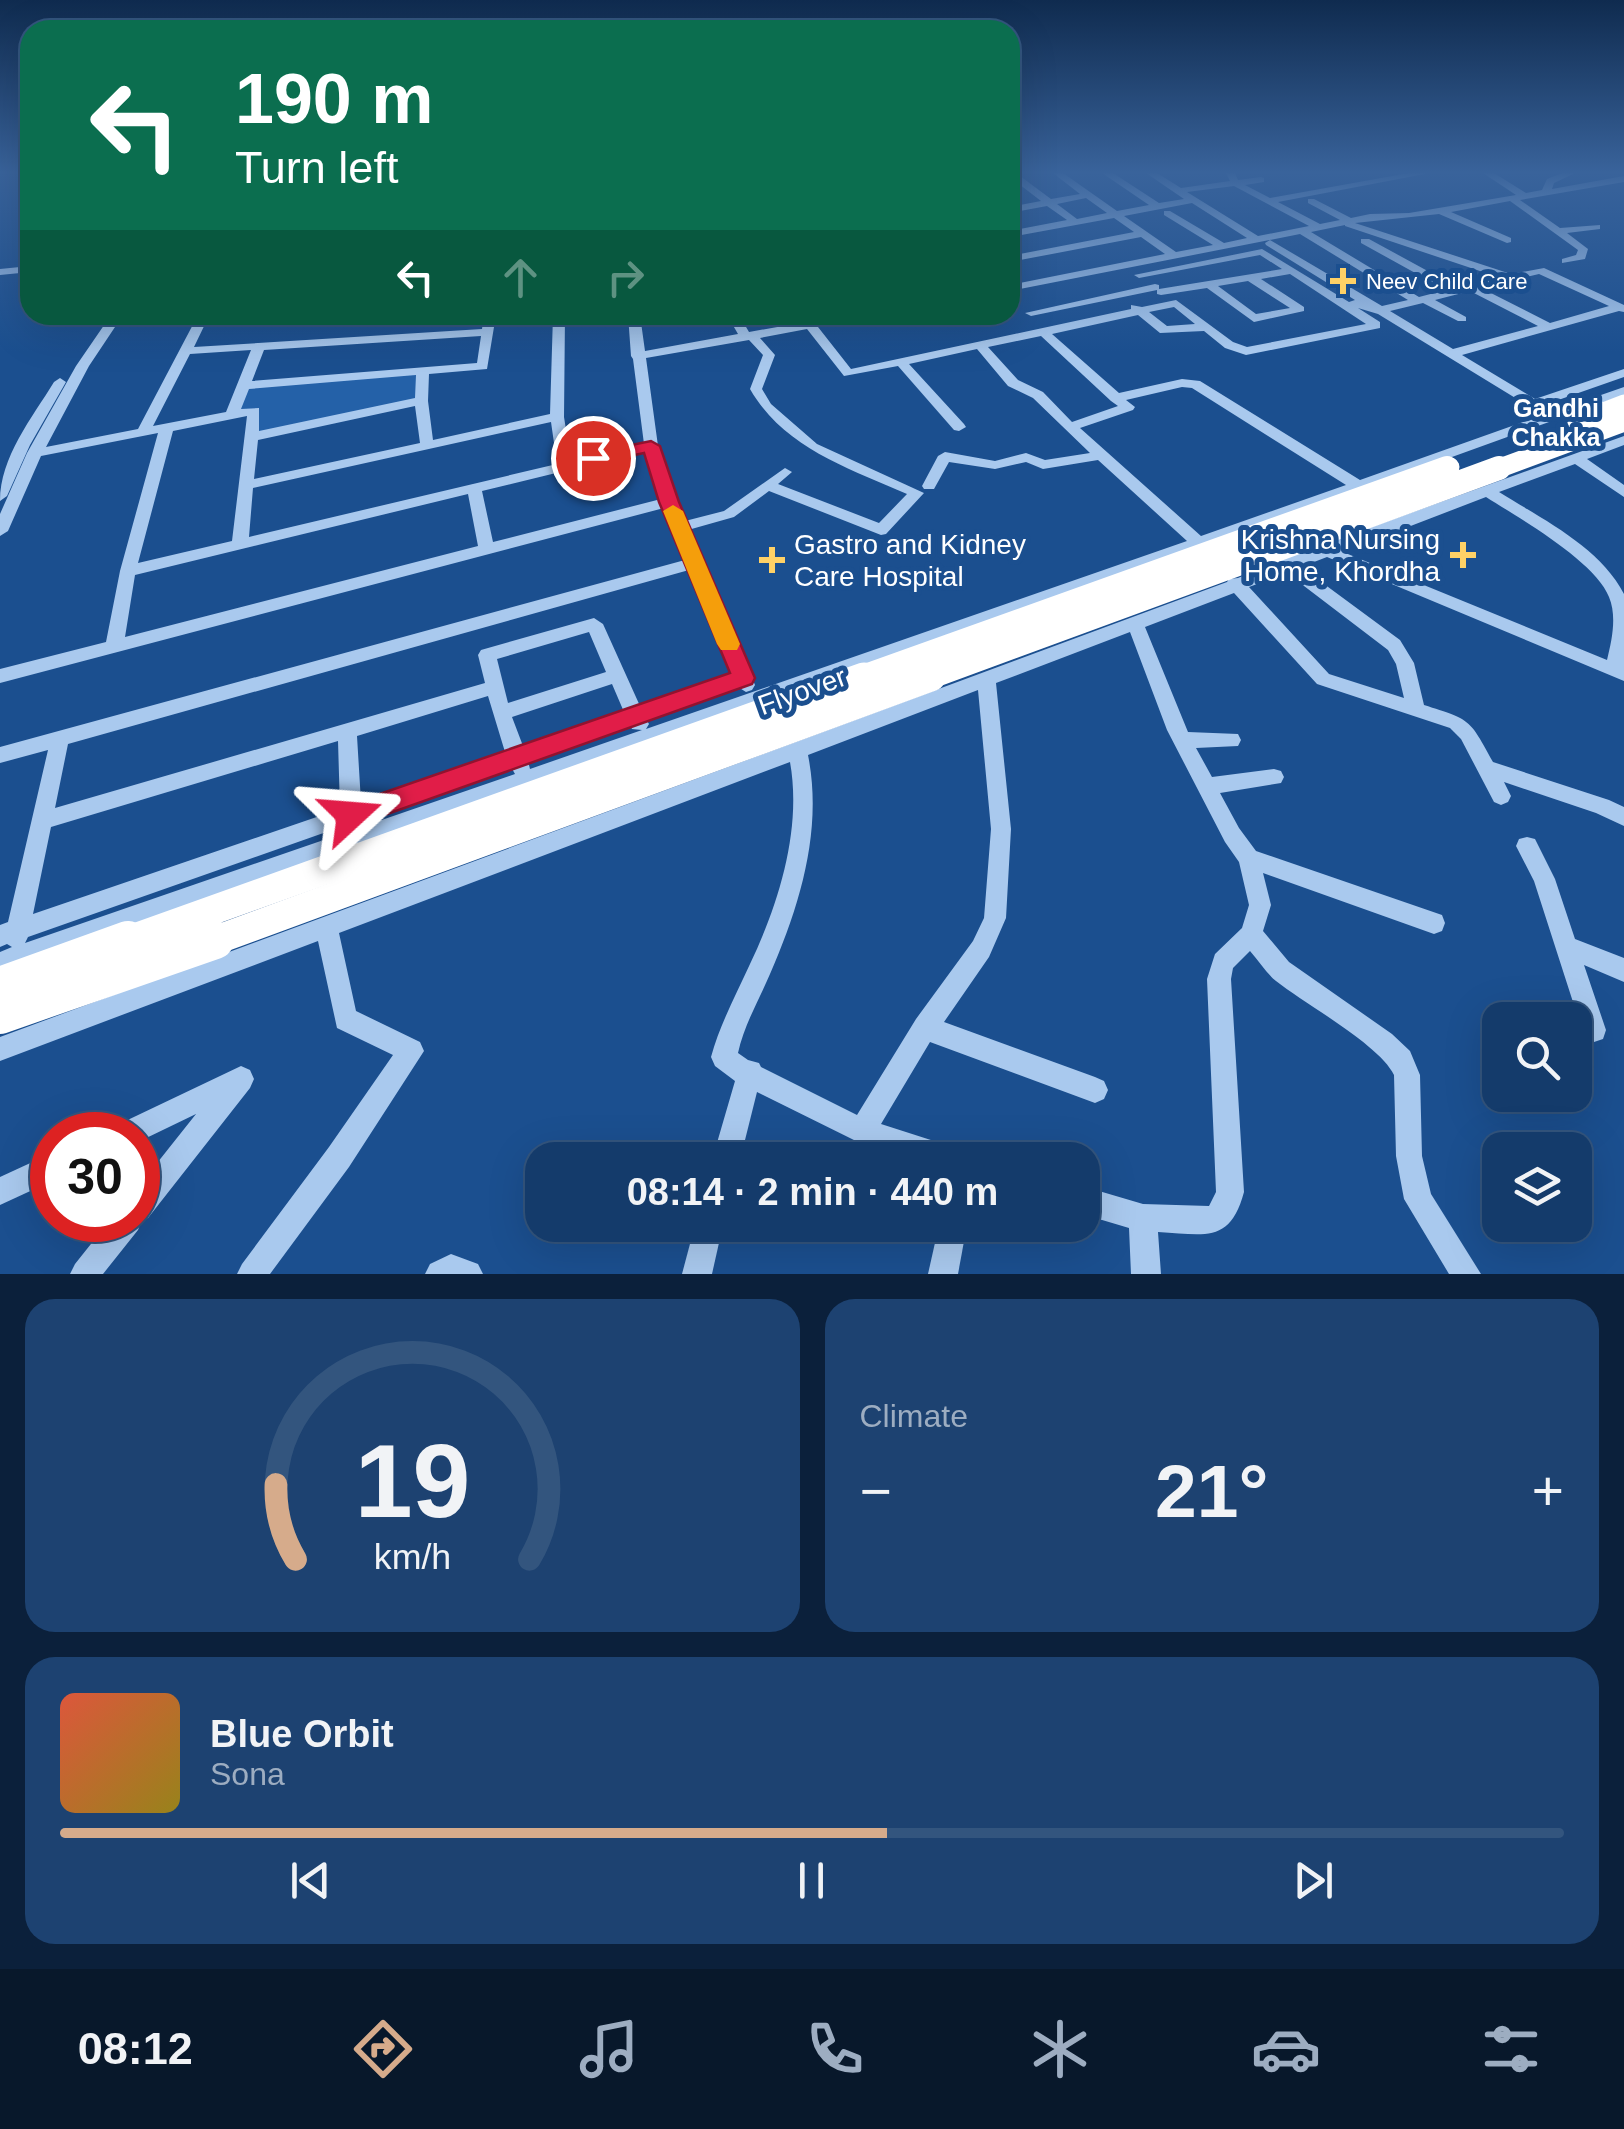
<!DOCTYPE html>
<meta charset="utf-8">
<style>
body{margin:0;font-family:Arial,sans-serif;background:#1d4271;color:#f1f3f6;height:100vh;display:flex;flex-direction:column;font-size:38px;white-space:nowrap}
*{box-sizing:border-box;margin:0}
p{font-size:32px;color:#9dadc1}
.icon{flex:none;width:55px;height:55px;fill:none;stroke:currentColor;stroke-width:2;stroke-linecap:round;stroke-linejoin:round}
.map{position:relative;height:1274px;overflow:hidden}
.sheet{display:flex;flex-direction:column;gap:25px;padding:25px;background:#0b203b;flex:1}
.sheet>*{flex:none}
.guide{position:absolute;left:20px;top:20px;width:1000px;height:305px;border-radius:30px;box-shadow:0 10px 40px #0002,0 0 0 2px #33557e;background:#0b6e4f;color:#fff;overflow:hidden}
.buttons{position:absolute;left:1482px;top:1002px;display:grid;gap:20px}
.buttons a{display:grid;place-items:center;width:110px;height:110px;border-radius:20px;background:#143b6b;box-shadow:0 10px 40px #0002,0 0 0 2px #33557e;font-size:50px}
.speed{position:absolute;left:30px;top:1112px;display:flex;gap:20px;font-size:50px;font-weight:700;text-align:center}
.speed>*{display:grid;place-content:center;width:130px;height:130px;border-radius:50%;background:#143b6b;box-shadow:0 10px 40px #0002,0 0 0 2px #33557e;line-height:1}
.speed .limit{border:15px solid #d22;background:#fff;color:#111}
.pin{position:absolute;display:grid;place-items:center;width:85px;height:85px;color:#fff;margin:-42px;border:5px solid #fff;border-radius:50%;box-shadow:0 2px 10px #0007}
.me{position:absolute;width:110px;margin:-55px;rotate:71deg;stroke-linejoin:round;filter:drop-shadow(0 0 8px #0008)}
.turn{display:flex;align-items:center;gap:35px;height:210px;padding:0 50px;font-size:45px}
.turn .icon{width:130px;height:130px;stroke-width:2.5}
.turn b{display:block;font-size:70px;line-height:85px}
.lanes{display:flex;align-items:center;height:95px;padding:0 50px;background:#0003;justify-content:center;gap:50px;direction:ltr}
.lanes .off{opacity:.35}
.big{font-size:75px;font-weight:700;line-height:1.1}
.sheet .widget{flex:1;display:flex;flex-direction:column;justify-content:center;gap:15px;min-width:0;padding:0 35px;border-radius:30px;background:#1d4271}
.sheet .dial{align-items:center;gap:0}
.dial svg{height:260px;overflow:visible;fill:none;stroke:#33557e;stroke-width:7;stroke-linecap:round;text-anchor:middle}
.dial text{fill:#f1f3f6;stroke:none}
.song{display:flex;align-items:center;gap:30px}
.cover{width:120px;height:120px;border-radius:15px;background:linear-gradient(135deg,hsl(10 70% 55%),hsl(50 70% 35%))}
.played{height:10px;border-radius:5px;background:linear-gradient(90deg,#d6ab8b 55%,#33557e 55%)}
.keys{display:flex;justify-content:space-around;direction:ltr}
.heat{display:flex;justify-content:space-between;align-items:center;font-size:55px;direction:ltr}
.sheet .tiles{flex:1;display:grid;gap:25px;grid-template-columns:1fr 1fr}
.widget:last-child{grid-column:span 2}
.trip{position:absolute;left:525px;top:1142px;width:575px;height:100px;border-radius:30px;background:#143b6b;box-shadow:0 10px 40px #0002,0 0 0 2px #33557e;font-weight:700;line-height:100px;text-align:center}
.menu{display:flex;height:160px;justify-content:space-around;align-items:center;background:#08182b;color:#9dadc1}
.menu .icon{width:70px;height:70px}
.menu .on{color:#d6ab8b}
.menu b{font-size:45px;color:#f1f3f6}
.map>svg:first-child{display:block}
.green{fill:#2461a8}
.lines{fill:none;stroke-linecap:round;stroke-linejoin:round}
.minor{fill:#a9c9ee;fill-rule:evenodd}
.highway-bridge-far3{stroke:#fff;stroke-width:19}
.highway-bridge-far2{stroke:#fff;stroke-width:24}
.highway-bridge-far1{stroke:#fff;stroke-width:29}
.highway-bridge{stroke:#fff;stroke-width:38}
.route{fill:#e11d48;stroke:#92132f;stroke-width:2.5}
.slow{fill:#f59e0b}
.poi-dot{fill:#ffd166;stroke:#1b4f8f;stroke-width:4}
.labels{text-anchor:middle;dominant-baseline:central;stroke-width:10;stroke-linejoin:round;paint-order:stroke}
.far-poi-label{font-size:22px;fill:#fff;stroke:#1b4f8f;text-anchor:start}
.far-neighbourhood-label{font-size:25px;font-weight:bold;fill:#fff;stroke:#1b4f8f}
.poi-label{font-size:28px;fill:#fff;stroke:#1b4f8f;text-anchor:end}
.street-label{font-size:28px;fill:#fff;stroke:#1b4f8f}
</style>
<div class="map">
<svg width="1624" height="1274" viewBox="0 0 1624 1274">
<rect width="100%" height="100%" fill="#1b4f8f"/>
<path class="green" d="M423 371 421 401 252 437 254 411 232 415 243 386Z"/>
<g class="lines">
<g class="minor">
<path d="M1010 173H1016L1051 199 1080 194 1053 173H1063L1117 211 1149 205 1102 173H1113L1159 203 1184 199 1146 173H1157L1181 188 1230 181 1226 173H1235L1238 180 1261 177 1264 178V182L1245 185 1270 198 1409 173H1430L1278 202 1320 224 1340 220 1308 203V199H1314L1351 218 1370 214 1409 213 1516 195 1483 173H1494L1526 193 1542 190 1547 179 1562 173H1575L1554 183 1552 189 1624 176V182L1520 200 1560 228 1600 225V229L1567 233 1588 249 1585 259 1562 263V259L1576 255 1578 250 1510 201 1451 212 1511 238V242L1507 243 1439 214 1355 223 1511 274 1544 268 1624 305V312L1619 311 1462 355 1535 399 1624 369V377L1544 405 1555 411 1624 387V395L1017 614 0 974V952L12 947 7 944 0 947V925L8 922 48 750 0 763V747L685 560 664 508 0 683V669L106 642 120 571 158 433 41 456 8 531 0 536V514L27 453 76 366 111 315H123L89 366 46 447 138 429 198 315H243L237 318 207 320 194 347 482 329 484 315H496L487 369 429 374 428 401 433 440 550 414 553 315H565L564 417 571 461 644 444 633 359 631 356 628 315H640L645 351 738 334 727 315H739L749 332 845 315H871L818 327 851 369 1131 309V305L1142 307 1176 300 1233 342 1247 347 1366 324 1290 274 1261 279 1304 307V311L1254 322 1207 288 1161 295 1157 294V290L1031 316 1025 313 1155 284 1159 285V289L1282 269 1260 255 1139 278 1134 275 1262 249 1349 302 1355 300 1266 245 1265 243 1270 240 1382 306 1408 300 1300 234 1010 291V285L1165 254 1141 237 1010 262V256L1134 232 1114 218 1010 237V231L1067 220 1047 206 1010 213V207L1041 201 1010 177ZM1234 186 1309 226 1258 236 1187 192ZM1086 198 1107 213 1077 219 1057 204ZM1192 203 1247 238 1224 243 1170 211H1164V215L1213 245 1176 252 1124 216ZM1345 225V226L1498 277 1457 287 1369 239H1361V243L1446 290 1419 297 1311 232ZM1539 274 1609 306 1550 323 1481 288ZM1248 281 1290 308 1256 314 1218 286ZM1470 291 1538 326 1453 349 1390 311 1423 303 1458 321H1466V317L1435 300ZM1174 307 1195 324 1167 326 1149 312ZM1358 308 1378 314 1543 415 1360 480 1200 381 1182 379 1119 393 1052 334 1138 315 1160 333 1204 331 1225 348 1246 355 1380 328V322ZM807 329 844 376 898 366 954 430 959 431 966 427 964 424 909 364 977 349 1008 386 1033 398 1090 453 1045 460 1026 453 995 461 945 452 938 456 922 486 924 489H934L949 462 995 469 1026 462 1043 469 1098 460 1187 541 646 729 649 724 646 719 738 687 746 692 752 690 755 685 688 530 734 517 769 491 881 535 886 534 924 493 817 444 771 404 762 389 775 355 760 338ZM481 336 477 363 252 381 264 350ZM1041 336 1111 401 1118 406 1072 422 1043 392 1018 380 988 347ZM749 340 763 355 750 389C784 448 848 468 907 494L879 523 778 484 792 472 785 468 724 511 685 521 658 446 646 358ZM251 350 226 412 153 426 190 354ZM416 375 415 398 259 431V408L241 409 249 389ZM1182 387 1192 388 1346 485 1201 536 1080 428 1133 410 1135 407 1126 400ZM415 406 420 443 254 479 258 440ZM247 416 232 541 138 563 173 431ZM551 422 557 464 249 537 253 488ZM646 451 661 499 493 542 482 491ZM468 494 478 546 125 637 135 575ZM689 570 732 674 640 706 603 624 594 618 481 650 478 655 485 683 55 808 68 744ZM589 632 606 672 508 703 497 659ZM612 684 624 712 523 746 512 717ZM488 696 505 752 361 802 357 736ZM630 725 632 729 642 730 530 769 528 761ZM338 741 340 809 33 914 51 827ZM511 767 515 774 25 943 28 937Z"/>
<path d="M30 266V272L0 275V269Z"/>
<path d="M60 378 66 382 30 445 7 496 0 501C0 457 32 418 54 382Z"/>
<path d="M1624 436V445L1587 459 1624 485V497L1575 464 1499 492C1542 519 1600 547 1624 594V681L1327 557 1301 567 1400 640 1414 663 1424 705C1471 720 1469 718 1493 762L1609 800 1624 807V826L1596 813 1504 782 1511 796 1508 802 1501 805 1494 802 1461 739 1450 728 1317 684 1234 593 1145 627 1188 732 1238 734 1241 740 1238 746 1196 748 1212 777 1274 769 1281 771 1284 777 1281 783 1220 793 1239 828 1256 851 1442 915 1445 923 1442 931 1434 934 1263 873 1271 905 1263 931 1289 962 1392 1034 1410 1051 1420 1075 1422 1156 1431 1194 1481 1274H1449L1404 1199 1396 1156 1394 1075C1380 1045 1305 1004 1276 981 1266 973 1259 961 1250 951L1233 968 1231 979 1244 1192C1230 1245 1203 1234 1158 1232L1161 1274H1131L1129 1228 1082 1214V1186L1143 1204 1209 1206 1216 1192 1207 979 1215 954 1242 928 1249 905 1239 862 1225 842 1167 730 1130 632 996 683 1011 829 1006 918 989 957 944 1022 1095 1077 1104 1081 1108 1090 1104 1099 1095 1103 930 1042 881 1124 962 1150 966 1160H910L862 1144 757 1092 740 1160H712L735 1081 715 1066 711 1057C720 1024 736 995 750 964 779 903 802 829 790 762L339 933 356 1011 420 1042 424 1051 349 1167 270 1274H237L242 1264 329 1147 393 1055 337 1028 318 941 0 1061V1037L1227 582 1229 579 1238 578 1280 560ZM1486 497C1519 518 1595 561 1609 597 1617 616 1612 640 1607 660L1343 552ZM1287 573 1388 650 1396 664 1404 698 1329 674 1249 587ZM978 690 991 829 984 918 973 941 916 1019 857 1115 761 1067 759 1063 748 1060 738 1053C744 1025 759 1000 770 974 800 905 823 830 808 755Z"/>
<path d="M1527 837 1535 839 1555 879 1575 939 1624 958V982L1584 965 1606 1030 1603 1039 1594 1042 1585 1039 1582 1030 1534 881 1516 846 1519 839Z"/>
<path d="M241 1066 250 1070 254 1079 250 1088 148 1218 142 1220 138 1230 103 1274H70L75 1264 110 1220H138V1187L196 1114 138 1142V1135H111L115 1126Z"/>
<path d="M52 1153V1181L0 1205V1177Z"/>
<path d="M695 1225H723L712 1274H682Z"/>
<path d="M939 1225H967L958 1274H928Z"/>
<path d="M451 1254 478 1264 483 1274H425L430 1264Z"/>
</g>
<g class="highway-bridge-far3">
<path d="M1577 422 1624 404"/>
<path d="M1440 471 1450 467"/>
<path d="M1492 471 1624 422"/>
</g>
<g class="highway-bridge-far2">
<path d="M857 679 1447 468"/>
<path d="M925 679 1499 468"/>
</g>
<g class="highway-bridge-far1">
<path d="M121 943 864 677"/>
<path d="M208 943 931 677"/>
</g>
<g class="highway-bridge">
<path d="M0 986 128 940"/>
<path d="M0 1015 215 940"/>
</g>
</g>
<linearGradient id="sky" x2="0" y2="1"><stop stop-color="#0f2b4f"/><stop offset="0.49" stop-color="#39639b"/><stop offset="1" stop-color="#39639b" stop-opacity="0"/></linearGradient>
<rect width="1624" height="352" fill="url(#sky)"/>
<path class="route" d="M651 441 660 446 679 502 755 678 752 684 351 827 342 824 338 815 342 807 730 673 659 502 644 453 593 464 584 458 587 454Z"/>
<path class="slow" d="M673 505 683 511 740 644 737 650H721L717 644 663 511Z"/>
<g class="poi-dot">
<path d="M1338 266h10v10h10v10h-10v10h-10v-10h-10v-10h10z"/>
<path d="M1458 540h10v10h10v10h-10v10h-10v-10h-10v-10h10z"/>
<path d="M767 545h10v10h10v10h-10v10h-10v-10h-10v-10h10z"/>
</g>
<g class="labels">
<g class="far-poi-label">
<text x="1366" y="281">Neev Child Care</text>
</g>
<g class="far-neighbourhood-label">
<text x="1556" y="408">Gandhi<tspan x="1556" dy="29">Chakka</tspan></text>
</g>
<g class="poi-label">
<text x="1440" y="539">Krishna Nursing<tspan x="1440" dy="32">Home, Khordha</tspan></text>
<text x="794" y="544" text-anchor="start">Gastro and Kidney<tspan x="794" dy="32">Care Hospital</tspan></text>
</g>
<g class="street-label">
<text transform="translate(802 691) rotate(-20)">Flyover</text>
</g>
</g>
</svg>
<div class="buttons">
<a><svg class="icon" aria-label="search" viewBox="0 0 24 24"><circle cx="10" cy="10" r="6"/><path d="M15 15l6 6"/></svg></a>
<a><svg class="icon" aria-label="layers" viewBox="0 0 24 24"><path d="M12 4l9 5-9 5-9-5zM3 14l9 5 9-5"/></svg></a>
</div>
<div class="speed"><div class="limit">30</div></div>
<div class="pin" style="left:593px;top:458px;background:#d93025"><svg class="icon" aria-label="arrive" viewBox="0 0 24 24"><path d="M6 21V4h12l-3 4 3 4H6"/></svg></div>
<svg class="me" style="left:351px;top:815px" viewBox="-20 -20 40 40"><path d="M0-17L14 15 0 8-14 15z" fill="#e11d48" stroke="#fff" stroke-width="4"/></svg>
<div class="trip">08:14 · 2 min · 440 m</div>
<div class="guide">
<div class="turn"><svg class="icon" aria-label="left" viewBox="0 0 24 24"><path d="M17 20v-9H6M10 6l-5 5 5 5"/></svg><div><b>190 m</b>Turn left</div></div>
<div class="lanes"><svg class="icon" aria-label="left" viewBox="0 0 24 24"><path d="M17 20v-9H6M10 6l-5 5 5 5"/></svg><svg class="icon off" aria-label="ahead" viewBox="0 0 24 24"><path d="M12 20V5M6 11l6-6 6 6"/></svg><svg class="icon off" aria-label="right" viewBox="0 0 24 24"><path d="M7 20v-9h11M14 6l5 5-5 5"/></svg></div>
</div>
</div>
<section class="sheet">
<div class="tiles">
<div class="widget dial"><svg viewBox="0 0 100 80">
<path d="M14 69A42 42 0 1 1 86 69"/>
<path d="M14 69A42 42 0 0 1 8 46" stroke="#d6ab8b"/>
<text x="50" y="56" font-size="32" font-weight="700">19</text>
<text x="50" y="72" font-size="11">km/h</text>
</svg></div>
<div class="widget"><p>Climate</p>
<div class="heat"><a>−</a><b class="big">21°</b><a>+</a></div>
</div>
<div class="widget">
<div class="song"><i class="cover"></i><div><b>Blue Orbit</b><p>Sona</p></div></div>
<div class="played"></div>
<div class="keys"><svg class="icon" aria-label="previous" viewBox="0 0 24 24"><path d="M18 5L8 12l10 7zM5 5v14"/></svg><svg class="icon" aria-label="pause" viewBox="0 0 24 24"><path d="M8 5v14M16 5v14"/></svg><svg class="icon" aria-label="next" viewBox="0 0 24 24"><path d="M6 5l10 7-10 7zM19 5v14"/></svg></div>
</div>
</div>
</section>
<nav class="menu">
<b>08:12</b>
<svg class="icon on" aria-label="directions" viewBox="0 0 24 24"><path d="M12 3l9 9-9 9-9-9zM9 14v-3h6M13 9l2 2-2 2"/></svg>
<svg class="icon" aria-label="music" viewBox="0 0 24 24"><path d="M9 18V5l10-2v13"/><circle cx="6" cy="18" r="3"/><circle cx="16" cy="16" r="3"/></svg>
<svg class="icon" aria-label="phone" viewBox="0 0 24 24"><path d="M5 4h4l2 5-3 2q2 4 5 5l2-3 5 2v4C11 20 4 13 5 4z"/></svg>
<svg class="icon" aria-label="climate" viewBox="0 0 24 24"><path d="M12 3v18M4 7l16 10M4 17L20 7"/></svg>
<svg class="icon" aria-label="car" viewBox="0 0 24 24"><path d="M5 17H2v-5l4-1 3-4h7l3 4 3 1v5h-3M9 17h6M6 11h13"/><circle cx="7" cy="17" r="2"/><circle cx="17" cy="17" r="2"/></svg>
<svg class="icon" aria-label="filters" viewBox="0 0 24 24"><path d="M4 7h16M4 17h16"/><circle cx="9" cy="7" r="2"/><circle cx="15" cy="17" r="2"/></svg>
</nav>
